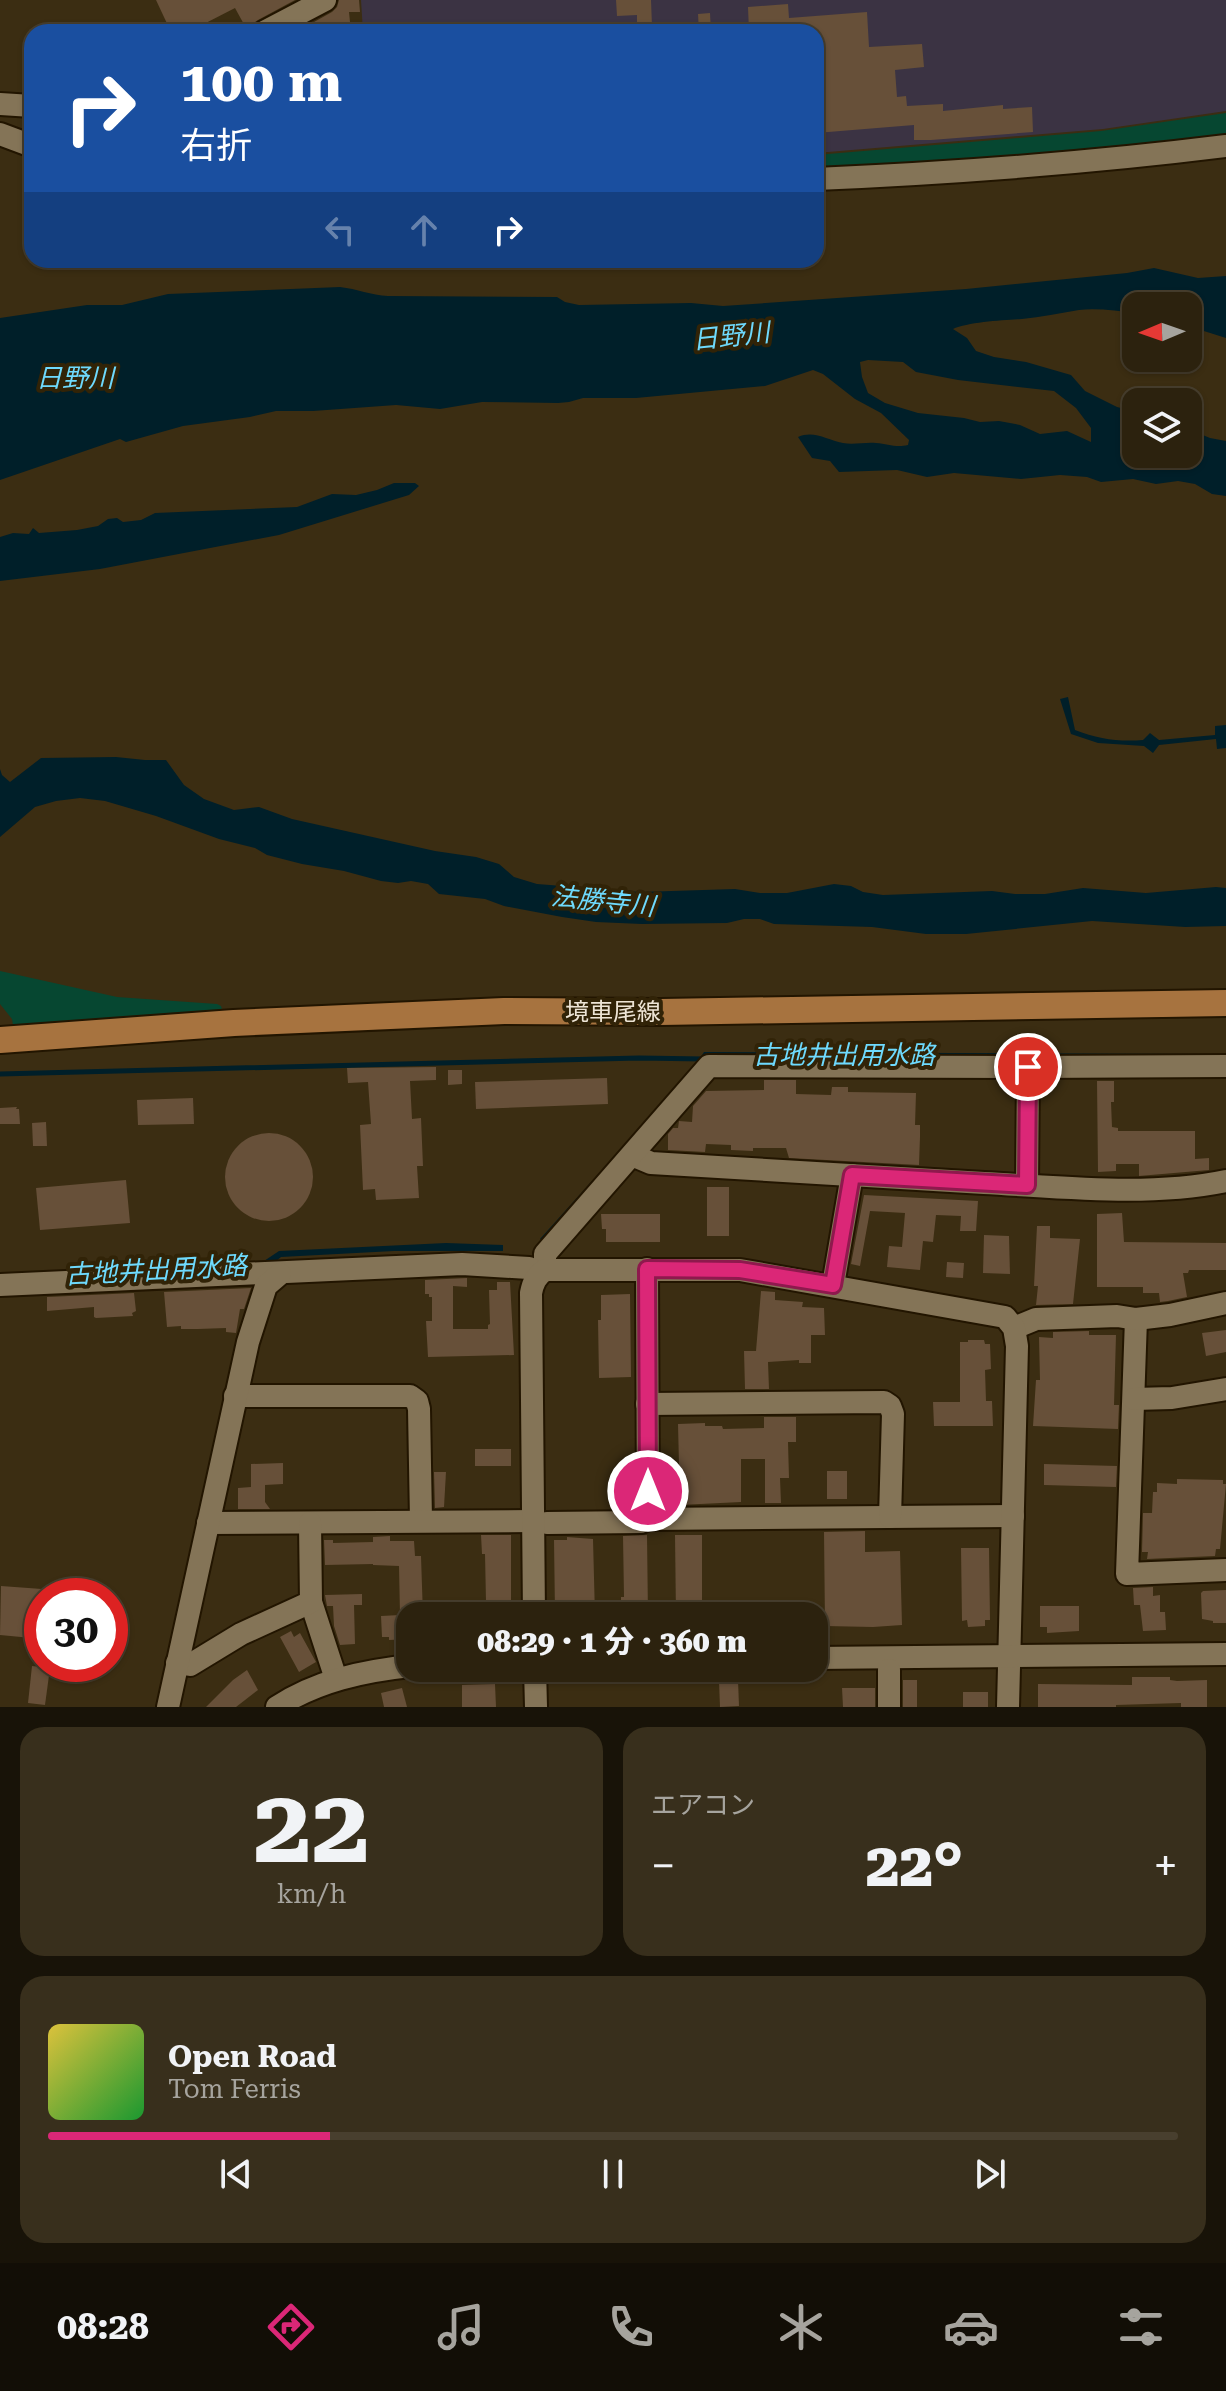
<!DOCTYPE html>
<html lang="ja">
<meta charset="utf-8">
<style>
body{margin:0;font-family:"Roboto Serif","Noto Sans JP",serif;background:#382f1c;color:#f1f3f6;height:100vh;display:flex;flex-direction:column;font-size:30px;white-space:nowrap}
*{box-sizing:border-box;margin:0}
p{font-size:26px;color:#a6a49e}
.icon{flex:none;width:44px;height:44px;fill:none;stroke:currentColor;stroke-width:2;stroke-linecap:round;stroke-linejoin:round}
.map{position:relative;height:1707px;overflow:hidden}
.drawer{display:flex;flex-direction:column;gap:20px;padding:20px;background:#181308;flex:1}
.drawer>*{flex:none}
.hud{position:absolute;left:24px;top:24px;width:800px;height:244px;border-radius:24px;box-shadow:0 2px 6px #0004,0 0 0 2px #483f2e;background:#1a4fa0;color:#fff;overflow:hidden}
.needle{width:52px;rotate:268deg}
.buttons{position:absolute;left:1122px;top:292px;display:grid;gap:16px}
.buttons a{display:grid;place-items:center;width:80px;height:80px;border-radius:16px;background:#2c220e;box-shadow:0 2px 6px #0004,0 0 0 2px #483f2e;font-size:40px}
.speed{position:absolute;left:24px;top:1578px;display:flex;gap:16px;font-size:40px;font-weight:700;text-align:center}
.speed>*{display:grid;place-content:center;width:104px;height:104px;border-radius:50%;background:#2c220e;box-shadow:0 2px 6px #0004,0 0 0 2px #483f2e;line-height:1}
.speed .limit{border:12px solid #d22;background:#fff;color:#111}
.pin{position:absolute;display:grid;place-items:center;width:68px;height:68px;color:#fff;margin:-34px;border:4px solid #fff;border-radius:50%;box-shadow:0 2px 8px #0007}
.me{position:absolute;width:88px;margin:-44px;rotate:0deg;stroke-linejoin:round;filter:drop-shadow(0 0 6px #0008)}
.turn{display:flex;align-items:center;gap:28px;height:168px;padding:0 24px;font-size:36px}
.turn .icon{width:104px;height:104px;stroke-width:2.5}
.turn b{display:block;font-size:56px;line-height:68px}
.lanes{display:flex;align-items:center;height:76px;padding:0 24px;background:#0003;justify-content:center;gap:40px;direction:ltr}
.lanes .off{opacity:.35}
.big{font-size:60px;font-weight:800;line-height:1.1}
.drawer .tile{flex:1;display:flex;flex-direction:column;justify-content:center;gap:12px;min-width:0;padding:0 28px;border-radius:24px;background:#382f1c}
.drawer .dial{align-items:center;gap:0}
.dial b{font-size:104px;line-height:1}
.song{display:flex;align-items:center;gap:24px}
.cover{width:96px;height:96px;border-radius:12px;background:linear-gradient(135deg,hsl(50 70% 55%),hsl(130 70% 35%))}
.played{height:8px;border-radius:4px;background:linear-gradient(90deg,#db2777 25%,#483f2e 25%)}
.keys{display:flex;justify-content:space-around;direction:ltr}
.heat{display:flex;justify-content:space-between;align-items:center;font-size:44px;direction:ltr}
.drawer .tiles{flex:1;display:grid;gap:20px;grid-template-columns:1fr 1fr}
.tile:last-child{grid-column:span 2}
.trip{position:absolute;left:396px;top:1602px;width:432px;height:80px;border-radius:24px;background:#2c220e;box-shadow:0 2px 6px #0004,0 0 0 2px #483f2e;font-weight:800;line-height:80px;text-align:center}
.menu{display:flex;height:128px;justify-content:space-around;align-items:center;background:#120e06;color:#a6a49e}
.menu .icon{width:56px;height:56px}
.menu .current{color:#db2777}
.menu b{font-size:36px;color:#f1f3f6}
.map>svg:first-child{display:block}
.industrial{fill:#3b3343}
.green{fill:#064731}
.water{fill:#001f29;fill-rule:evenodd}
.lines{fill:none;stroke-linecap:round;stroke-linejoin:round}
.stream{stroke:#001f29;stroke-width:5}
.building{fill:#675039}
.minor-casing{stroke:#221500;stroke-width:26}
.major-casing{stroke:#221500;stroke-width:30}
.minor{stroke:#847457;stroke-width:22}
.major{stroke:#a7733f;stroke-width:26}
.route-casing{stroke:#8e194d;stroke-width:20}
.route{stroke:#db2777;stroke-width:14}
.labels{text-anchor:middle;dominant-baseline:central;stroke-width:8;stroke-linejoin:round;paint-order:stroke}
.street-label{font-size:24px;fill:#ede4d5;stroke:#312307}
.water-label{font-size:26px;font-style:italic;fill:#6edafd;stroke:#312307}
</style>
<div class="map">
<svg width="1226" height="1707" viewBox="0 0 1226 1707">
<rect width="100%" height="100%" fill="#3b2d12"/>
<path class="industrial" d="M361 0H1226V111L1103 129 816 153V32H363Z"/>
<g class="green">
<path d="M1226 113V138L816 174V155L1101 131Z"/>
<path d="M0 971 117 997 217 1004 221 1006 223 1013 14 1031 12 1019 0 1004Z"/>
</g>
<g class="water">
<path d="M1154 268 1198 278 1226 276V338L1188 326V306H1136V313C1118 311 1097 308 1079 310 1060 313 1041 317 1022 319 1004 320 968 322 953 329L967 338 976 351 994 357 1026 362 1071 375 1085 391 1117 407 1136 412V454H1188V429L1210 438 1226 441V496L1212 494 1195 484 1178 481 1156 484 1133 479 1101 482 1087 477 1060 475 1021 479 954 473 927 477 897 470 839 472 830 461 812 458 798 437C814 430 827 440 843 443 853 445 865 442 876 443 888 444 896 448 908 445L909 440 881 413 855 399 823 374 813 370 765 386 636 398H583L569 402 558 403 482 402 440 409 396 405 313 411H276L250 417 183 426 126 442 120 439 0 480V318L87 305H122L168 294 340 287C357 289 371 295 388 296L557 297 565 302 579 305 691 303 723 306 966 289 1127 273ZM868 360 903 362 916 372 958 380 1054 391 1076 408 1091 428V442L1067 431 1040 434 1020 425 999 421 980 422 964 418 918 413 885 403 868 393 862 377 860 362Z"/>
<path d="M394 483H415L419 486 409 495 279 535 100 569 0 581V537L13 533 29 534 33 528 39 533 77 530 98 526 108 519 117 518 123 522 141 520 155 513 297 507 332 494 356 495 377 490Z"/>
<path d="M1068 697 1075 730C1098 739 1119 742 1143 740L1150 733 1159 740 1215 735V726L1226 725V748L1217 749 1216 739 1159 745 1153 753 1144 746 1098 743 1071 734 1060 699Z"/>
<path d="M116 757 145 760H166L184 785 204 799 234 810 259 807 292 819 435 851 476 857 499 864 514 877 537 884 640 892 735 889 760 893H787L834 884 851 886 863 892 883 895 992 891 1015 894H1045L1083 888 1146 893 1216 887 1226 888V926L1185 927 1092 921 966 934H926L872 927 774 924 760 919H744L727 923 642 924 596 922 562 917 504 906 485 899 439 894 428 884 411 881 398 883 381 881 344 871 302 864 267 855 255 848 219 839 156 816 105 801 80 798 56 801 35 807 0 837V769L2 775 10 782 41 758Z"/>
<path d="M704 1052 1226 1054V1062L708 1060 545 1243 540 1239 695 1066Z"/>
<path d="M446 1243 503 1245V1251H394L281 1257 269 1267 0 1274 264 1261 279 1251Z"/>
</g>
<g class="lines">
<path class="stream" d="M0 1074 639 1058 704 1059"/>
</g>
<g class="building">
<path d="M156 0H295L258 20 246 28 235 8 198 27 200 32H171Z"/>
<path d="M339 0H359L360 12H349L351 32H315L314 22 332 12 337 7Z"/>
<path d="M616 0H651L652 26 637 27V15L617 16Z"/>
<path d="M788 4 789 18 867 12 869 47 922 44 924 67 895 70 897 97 906 96 907 106 943 104V111L1003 105V109L1032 107 1033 132 931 140H914V125L816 133V32H749L748 7Z"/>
<path d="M710 13 711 32H699L698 14Z"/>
<path d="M436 1067V1080L410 1081 412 1119 421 1118 423 1166H417L419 1198 376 1200 375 1189 363 1190 360 1125 371 1124 368 1082 348 1083 347 1068Z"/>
<path d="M448 1070H462V1084L448 1085Z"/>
<path d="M607 1078 608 1104 476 1109 475 1082Z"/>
<path d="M764 1080H796V1094L831 1095 832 1087H848V1092L916 1093 915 1125H920V1137L919 1165 789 1158 786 1148H753V1151L731 1150V1145L706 1144 705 1152 668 1150V1134L673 1128H678L679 1121 692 1122 693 1106 706 1091 764 1090Z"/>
<path d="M1097 1081H1114V1102H1111L1112 1127 1118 1128V1131H1195V1159L1209 1158V1170L1139 1176V1164H1116V1171L1098 1172Z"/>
<path d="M193 1098 194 1124 138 1125 137 1100Z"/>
<path d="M17 1107 16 1109H19L20 1124H0V1108Z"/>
<path d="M46 1122 47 1146H33L32 1123Z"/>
<circle cx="269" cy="1177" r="44"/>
<path d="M126 1180 130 1223 40 1230 36 1188Z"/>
<rect x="707" y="1187" width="22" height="49"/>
<path d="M864 1195 978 1201 976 1231H960L961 1216 936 1215 933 1242 923 1241 920 1270 887 1267 889 1246 902 1247 905 1213 870 1211 860 1266 851 1264Z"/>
<path d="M1122 1213 1124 1242 1226 1243V1270H1189L1188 1273H1183L1187 1297 1168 1301 1160 1302 1159 1293H1143V1287H1097V1214Z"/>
<path d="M601 1214H660V1242H606V1229H602Z"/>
<path d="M1037 1226H1050V1238L1080 1239 1073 1304 1036 1305 1038 1286H1034Z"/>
<path d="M984 1235 1009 1236 1010 1274 983 1273Z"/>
<path d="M947 1262 964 1263 963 1278 946 1277Z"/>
<path d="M467 1278V1287L453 1286V1329H488V1325L490 1324 489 1290H497V1282H510L514 1355 428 1357 426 1321H432V1297H429V1294H425V1280Z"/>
<path d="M251 1288 244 1309H240L236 1333 226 1332V1328L198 1329H181V1326L167 1327 164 1292Z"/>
<path d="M761 1291 775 1292V1300L803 1302 802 1307 824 1308 825 1335H811V1363H799V1360L768 1362 769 1389H745L744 1351H756Z"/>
<path d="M134 1293 136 1311 132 1313 133 1316 96 1318 94 1317V1307L47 1311V1297Z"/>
<path d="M630 1294 631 1377 599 1378 598 1320H601V1295Z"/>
<path d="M1226 1330V1352L1206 1356 1202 1333Z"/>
<path d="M1089 1331V1335H1116L1114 1405H1119L1118 1429 1033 1426 1036 1380H1040L1039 1337 1053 1338V1332Z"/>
<path d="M968 1340H984L985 1344H990L991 1369 985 1370 986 1401H992L993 1426H934L933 1402H960V1342H968Z"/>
<path d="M764 1417H796V1442H788L789 1478H780L781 1503H765V1459H741V1502L680 1505 678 1424 705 1423V1426H722L723 1429 764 1428Z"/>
<rect x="475" y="1449" width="36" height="17"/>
<path d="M283 1463V1484L265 1485V1502L270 1509H238V1488L251 1487V1464Z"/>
<path d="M1044 1464 1117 1466 1116 1487 1044 1485Z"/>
<rect x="827" y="1471" width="20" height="28"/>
<path d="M434 1472H446L444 1507 435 1508Z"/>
<path d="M1177 1479 1223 1480V1484H1226L1220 1549H1216L1215 1556 1147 1559 1148 1552H1142L1143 1513H1152L1153 1492H1157V1483L1177 1484Z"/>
<path d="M633 1483V1508H612V1484Z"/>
<path d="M865 1531V1552L900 1551 902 1625 873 1627 825 1626 824 1532Z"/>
<path d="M481 1535H511V1602H516V1616H480V1602H486L485 1554H482Z"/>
<path d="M647 1535 648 1616H621V1597H624L623 1536Z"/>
<path d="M675 1535H702V1614L698 1616H676Z"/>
<path d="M390 1536V1541H414L415 1556H421L423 1616H410V1639L389 1640V1637H382L381 1616 400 1615 399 1566 373 1565V1564L325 1565 324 1540H333V1543L373 1542V1537Z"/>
<path d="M567 1537 593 1539 595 1616H563V1613L555 1614 554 1540H567Z"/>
<path d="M961 1548H989L990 1620H985V1626L968 1627 967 1620 962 1621Z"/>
<path d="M1 1586 42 1589V1639L0 1635Z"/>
<path d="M1153 1587V1596L1160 1595V1612H1165L1166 1630 1143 1631 1140 1605H1134L1133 1588Z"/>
<path d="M1226 1590V1623H1213V1621L1202 1619 1201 1593 1203 1591Z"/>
<path d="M362 1594V1605H354L355 1644 340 1645 334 1626 333 1606H327L325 1595Z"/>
<path d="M1040 1606H1079V1631L1047 1633V1627H1040Z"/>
<path d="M291 1631 294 1637 300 1633 316 1662 299 1672 280 1637Z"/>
<path d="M32 1666 50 1668 45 1705 28 1703Z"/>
<path d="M247 1670 258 1690 236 1707H206L233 1680Z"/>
<path d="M1132 1677H1170V1680L1177 1681 1207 1680V1707H1181V1703L1116 1705V1707H1038V1684L1132 1685Z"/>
<path d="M738 1680 739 1706 720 1707 719 1681Z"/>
<rect x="903" y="1680" width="14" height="27"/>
<path d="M495 1684 496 1707H462V1685Z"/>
<path d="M402 1688 407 1707H384L381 1693Z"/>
<path d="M842 1688H875V1707H843Z"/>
<rect x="963" y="1692" width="25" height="15"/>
</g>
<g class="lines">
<defs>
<g id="minor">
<path d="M264 32 325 0"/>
<path d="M0 104 32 106"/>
<path d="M0 134 32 146"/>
<path d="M816 179C953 173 1090 163 1226 146"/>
<path d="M632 1155 651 1163C762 1170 873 1177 984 1183 1062 1187 1149 1197 1226 1181"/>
<path d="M1027 1185 1028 1067 1226 1066"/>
<path d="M647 1269 648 1519 1013 1516"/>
<path d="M545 1270V1254L709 1066 1028 1067"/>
<path d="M0 1285 462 1264 529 1268 539 1274"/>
<path d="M833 1285 852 1175"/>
<path d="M1136 1319 1127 1574 1226 1570"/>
<path d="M1014 1328 1036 1319 1117 1316 1136 1319 1170 1315 1226 1303"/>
<path d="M235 1396H410L417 1401 419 1409 421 1520"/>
<path d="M1134 1399 1172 1398 1226 1389"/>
<path d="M647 1404 884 1402 890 1406 893 1414 890 1517"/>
<path d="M208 1523 533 1521"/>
<path d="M547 1523 641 1522 648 1519"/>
<path d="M311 1602 336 1679"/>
<path d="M534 1616 531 1293C533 1283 536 1276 545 1270H740L1005 1317 1014 1328 1017 1346 1008 1707"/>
<path d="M814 1658 1226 1654"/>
<path d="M177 1663 190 1665 241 1634 311 1602 310 1523"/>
<path d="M535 1668 536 1707"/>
<path d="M168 1707 248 1342 266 1286 280 1274"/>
<path d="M277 1707C317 1681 363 1671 410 1666"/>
<path d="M889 1707V1670"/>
</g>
<path id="major" d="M0 1040 234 1023 504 1011 661 1012 1226 1003"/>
</defs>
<use href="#minor" class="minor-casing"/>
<use href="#major" class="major-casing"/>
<use href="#minor" class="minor"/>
<use href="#major" class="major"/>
</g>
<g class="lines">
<defs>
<path id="route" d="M648 1491 647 1269 740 1270 833 1285 852 1175 1027 1185 1028 1067"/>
</defs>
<use href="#route" class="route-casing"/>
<use href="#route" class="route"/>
</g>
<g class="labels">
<g class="street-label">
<text x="613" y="1012">境車尾線</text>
</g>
<g class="water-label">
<text transform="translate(731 336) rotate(-6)">日野川</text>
<text x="75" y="378">日野川</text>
<text transform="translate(603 901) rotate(6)">法勝寺川</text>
<text x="844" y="1055">古地井出用水路</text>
<text transform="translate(156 1270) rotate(-3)">古地井出用水路</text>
</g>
</g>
</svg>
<div class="buttons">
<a><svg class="needle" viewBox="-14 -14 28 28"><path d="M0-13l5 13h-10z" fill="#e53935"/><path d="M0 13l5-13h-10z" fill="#a6a49e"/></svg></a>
<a><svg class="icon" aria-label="layers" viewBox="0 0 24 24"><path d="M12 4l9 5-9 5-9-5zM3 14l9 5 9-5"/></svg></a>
</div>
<div class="speed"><div class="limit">30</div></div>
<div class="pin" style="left:1028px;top:1067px;background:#d93025"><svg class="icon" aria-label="arrive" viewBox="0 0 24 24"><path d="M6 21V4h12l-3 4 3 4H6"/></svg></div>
<svg class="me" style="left:648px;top:1491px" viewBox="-20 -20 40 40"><circle r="17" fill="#db2777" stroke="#fff" stroke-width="3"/><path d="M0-11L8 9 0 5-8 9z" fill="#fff"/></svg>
<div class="trip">08:29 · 1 分 · 360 m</div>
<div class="hud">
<div class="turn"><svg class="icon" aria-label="right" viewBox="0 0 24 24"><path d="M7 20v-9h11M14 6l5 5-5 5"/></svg><div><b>100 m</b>右折</div></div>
<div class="lanes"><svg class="icon off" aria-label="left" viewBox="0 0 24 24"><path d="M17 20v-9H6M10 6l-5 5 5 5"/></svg><svg class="icon off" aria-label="ahead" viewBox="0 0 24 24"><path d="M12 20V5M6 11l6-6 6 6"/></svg><svg class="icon" aria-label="right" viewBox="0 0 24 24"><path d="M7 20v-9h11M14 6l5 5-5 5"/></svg></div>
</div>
</div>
<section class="drawer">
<div class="tiles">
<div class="tile dial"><b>22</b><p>km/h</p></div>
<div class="tile"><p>エアコン</p>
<div class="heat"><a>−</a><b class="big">22°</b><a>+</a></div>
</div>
<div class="tile">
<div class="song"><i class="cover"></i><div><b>Open Road</b><p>Tom Ferris</p></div></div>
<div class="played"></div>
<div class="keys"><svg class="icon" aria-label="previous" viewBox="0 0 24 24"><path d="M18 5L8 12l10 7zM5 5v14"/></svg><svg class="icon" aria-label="pause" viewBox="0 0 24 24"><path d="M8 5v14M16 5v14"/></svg><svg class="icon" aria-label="next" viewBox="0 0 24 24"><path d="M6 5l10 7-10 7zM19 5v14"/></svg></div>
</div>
</div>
</section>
<nav class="menu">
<b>08:28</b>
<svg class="icon current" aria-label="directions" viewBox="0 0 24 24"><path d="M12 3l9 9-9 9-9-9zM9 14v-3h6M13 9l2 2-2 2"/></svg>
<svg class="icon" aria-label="music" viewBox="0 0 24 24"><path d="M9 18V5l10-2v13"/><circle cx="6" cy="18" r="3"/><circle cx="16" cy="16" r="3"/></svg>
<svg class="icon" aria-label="phone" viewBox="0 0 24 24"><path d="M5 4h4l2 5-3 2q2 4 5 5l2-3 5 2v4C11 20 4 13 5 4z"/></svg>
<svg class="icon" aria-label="climate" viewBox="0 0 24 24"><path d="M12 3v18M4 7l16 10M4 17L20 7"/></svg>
<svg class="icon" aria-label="car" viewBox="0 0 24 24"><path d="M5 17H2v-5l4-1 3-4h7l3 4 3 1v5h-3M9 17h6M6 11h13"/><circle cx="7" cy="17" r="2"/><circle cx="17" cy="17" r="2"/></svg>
<svg class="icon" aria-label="filters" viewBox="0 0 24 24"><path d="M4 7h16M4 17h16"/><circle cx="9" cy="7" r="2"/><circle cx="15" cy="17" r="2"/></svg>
</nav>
